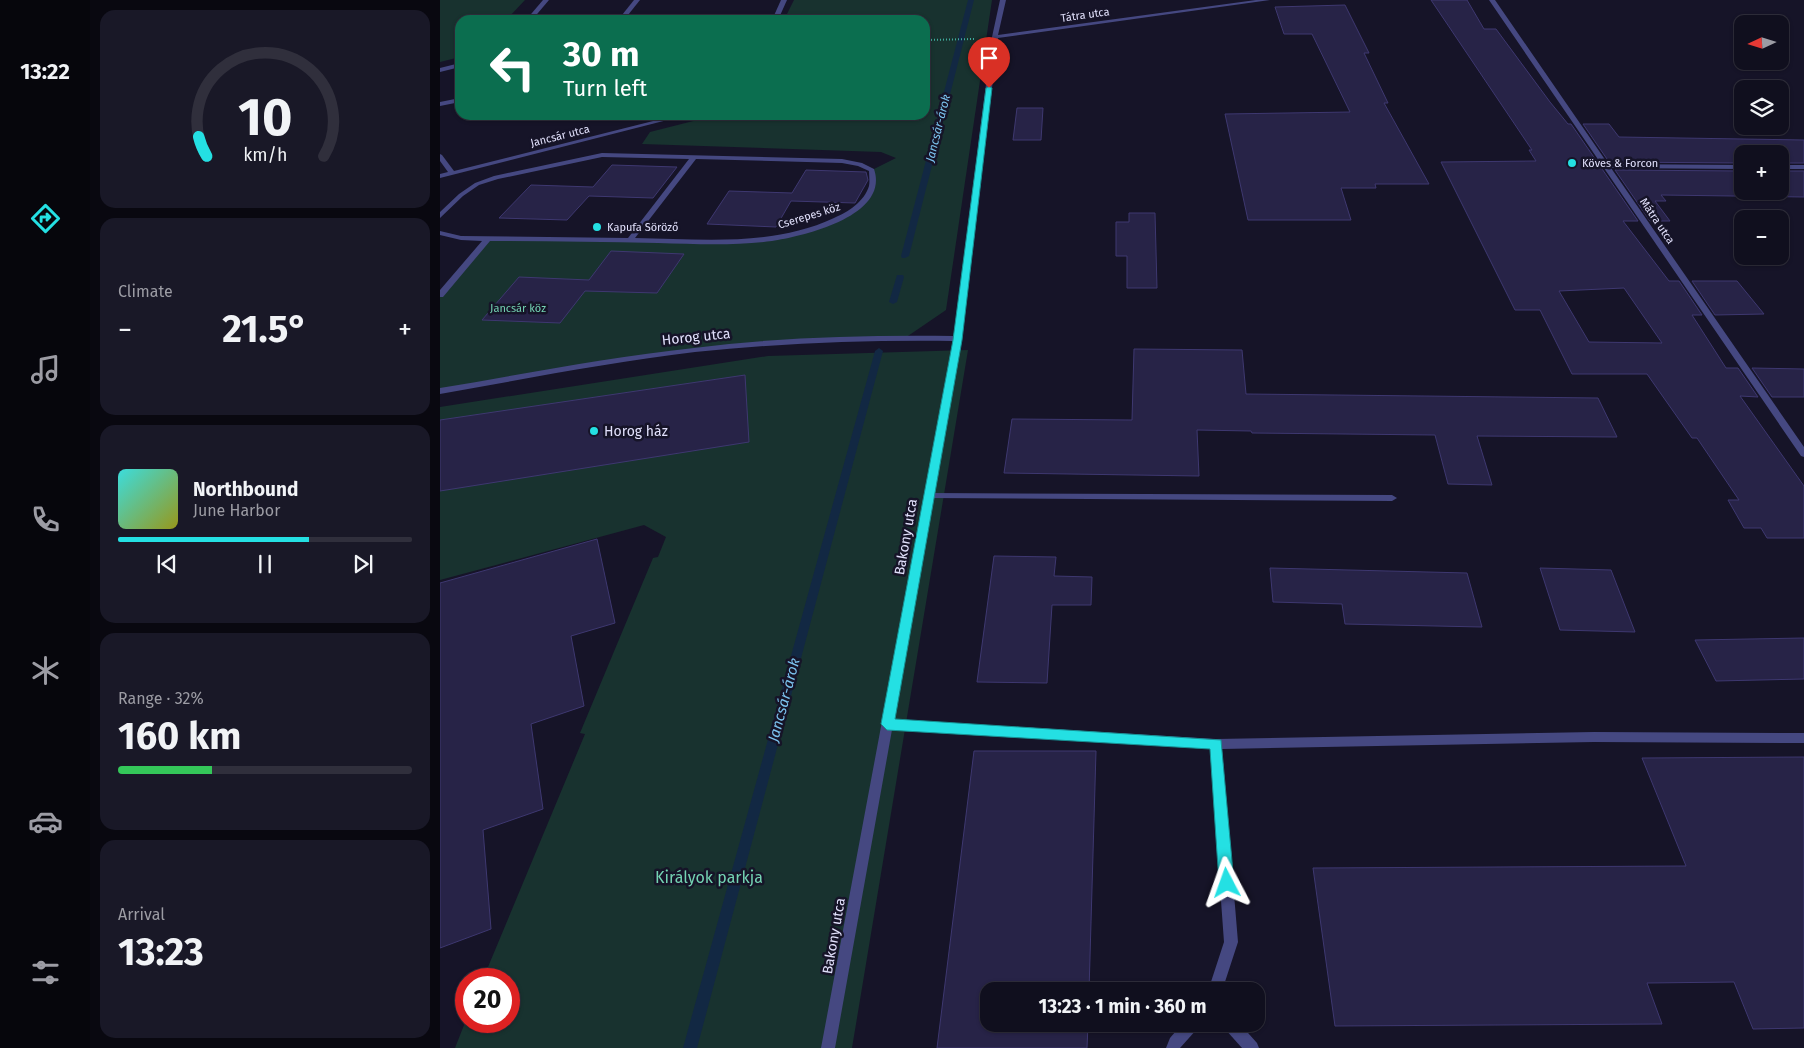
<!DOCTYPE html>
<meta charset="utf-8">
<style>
body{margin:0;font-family:"Fira Sans",sans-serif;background:#191827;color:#f1f3f6;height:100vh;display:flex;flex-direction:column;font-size:19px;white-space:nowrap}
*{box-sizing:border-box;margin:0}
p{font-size:16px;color:#9c9ca4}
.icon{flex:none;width:28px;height:28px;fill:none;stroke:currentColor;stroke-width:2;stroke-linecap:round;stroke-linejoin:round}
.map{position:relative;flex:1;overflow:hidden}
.sheet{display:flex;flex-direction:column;gap:10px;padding:10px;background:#090810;width:350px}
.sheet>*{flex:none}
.hud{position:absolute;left:15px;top:15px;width:475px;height:105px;border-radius:15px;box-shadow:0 1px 4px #0004,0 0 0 1px #302f3c;background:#0b6e4f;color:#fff;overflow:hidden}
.needle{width:32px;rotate:266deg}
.fabs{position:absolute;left:1294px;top:15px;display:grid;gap:10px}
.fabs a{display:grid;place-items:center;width:55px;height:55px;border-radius:10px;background:#100f1e;box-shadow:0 1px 4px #0004,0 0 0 1px #302f3c;font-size:25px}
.speed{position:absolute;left:15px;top:968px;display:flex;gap:10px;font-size:25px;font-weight:700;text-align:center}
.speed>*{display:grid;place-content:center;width:65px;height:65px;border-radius:50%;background:#100f1e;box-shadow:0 1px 4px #0004,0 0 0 1px #302f3c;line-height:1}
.speed .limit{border:8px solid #d22;background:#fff;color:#111}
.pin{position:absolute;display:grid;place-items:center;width:42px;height:42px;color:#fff;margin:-51px -21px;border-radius:50% 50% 50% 0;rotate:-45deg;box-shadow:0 0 5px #0007}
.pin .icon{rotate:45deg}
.me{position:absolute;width:55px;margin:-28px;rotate:356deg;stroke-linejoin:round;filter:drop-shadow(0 0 4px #0008)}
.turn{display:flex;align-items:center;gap:18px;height:105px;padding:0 25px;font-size:22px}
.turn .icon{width:65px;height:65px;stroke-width:2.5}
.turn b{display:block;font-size:35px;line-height:42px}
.big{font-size:38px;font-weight:700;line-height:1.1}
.sheet .tile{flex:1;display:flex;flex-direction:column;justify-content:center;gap:8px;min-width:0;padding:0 18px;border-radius:15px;background:#191827}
.sheet .dial{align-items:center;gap:0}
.dial svg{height:130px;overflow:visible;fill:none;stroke:#302f3c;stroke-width:7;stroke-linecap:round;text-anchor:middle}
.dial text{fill:#f1f3f6;stroke:none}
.song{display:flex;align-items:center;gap:15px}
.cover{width:60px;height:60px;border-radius:8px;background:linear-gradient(135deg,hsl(180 70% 55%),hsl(60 70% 35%))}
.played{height:5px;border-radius:2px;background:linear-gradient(90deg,#24e0e3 65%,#302f3c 65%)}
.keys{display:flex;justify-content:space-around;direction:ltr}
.heat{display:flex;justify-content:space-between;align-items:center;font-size:28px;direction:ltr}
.charge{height:8px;border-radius:4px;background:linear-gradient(90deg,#34c759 32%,#302f3c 0)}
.trip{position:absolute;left:540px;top:982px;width:285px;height:50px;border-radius:15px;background:#100f1e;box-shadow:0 1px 4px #0004,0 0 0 1px #302f3c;font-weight:700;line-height:50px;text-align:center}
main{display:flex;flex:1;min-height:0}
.menu{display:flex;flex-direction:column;width:90px;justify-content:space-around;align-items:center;background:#06060c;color:#9c9ca4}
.menu .icon{width:35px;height:35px}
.menu .on{color:#24e0e3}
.menu b{font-size:22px;color:#f1f3f6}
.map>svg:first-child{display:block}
.green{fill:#18322f}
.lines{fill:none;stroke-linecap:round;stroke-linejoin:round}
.stream{fill:#122843;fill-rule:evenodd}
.building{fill:#272347;stroke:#3e3870;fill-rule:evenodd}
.path{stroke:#41ae9e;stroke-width:2;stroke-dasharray:1 2;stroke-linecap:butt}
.service{fill:#454881;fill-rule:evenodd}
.minor{fill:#454881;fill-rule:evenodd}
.route{fill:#24e0e3;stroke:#179294}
.poi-dot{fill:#24e0e3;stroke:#161428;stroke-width:2}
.labels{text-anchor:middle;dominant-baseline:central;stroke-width:5;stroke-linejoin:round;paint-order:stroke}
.far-street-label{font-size:11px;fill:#e1e0fb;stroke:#161428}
.far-poi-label{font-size:11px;fill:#e1e0fb;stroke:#161428;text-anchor:start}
.far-park-label{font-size:11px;fill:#74d3b3;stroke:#161428}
.far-water-label{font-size:12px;font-style:italic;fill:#7bc2ee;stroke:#161428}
.street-label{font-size:14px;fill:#e1e0fb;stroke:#161428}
.poi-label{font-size:14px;fill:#e1e0fb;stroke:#161428;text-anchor:start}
.water-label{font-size:15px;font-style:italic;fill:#7bc2ee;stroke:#161428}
.near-park-label{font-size:16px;fill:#74d3b3;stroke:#161428}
</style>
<main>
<nav class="menu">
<b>13:22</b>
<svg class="icon on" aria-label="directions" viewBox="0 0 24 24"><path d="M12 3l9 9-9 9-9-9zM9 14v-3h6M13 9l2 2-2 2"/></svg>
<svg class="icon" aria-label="music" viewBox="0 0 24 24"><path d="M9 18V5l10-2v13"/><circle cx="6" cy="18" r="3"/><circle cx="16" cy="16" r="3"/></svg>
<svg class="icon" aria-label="phone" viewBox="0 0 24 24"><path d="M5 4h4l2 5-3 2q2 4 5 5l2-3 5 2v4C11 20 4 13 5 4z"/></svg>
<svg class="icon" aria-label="climate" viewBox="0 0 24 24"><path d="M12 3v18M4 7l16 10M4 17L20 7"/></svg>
<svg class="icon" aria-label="car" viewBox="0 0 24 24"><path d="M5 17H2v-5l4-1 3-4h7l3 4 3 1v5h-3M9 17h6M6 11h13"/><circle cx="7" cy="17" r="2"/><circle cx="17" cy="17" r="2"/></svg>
<svg class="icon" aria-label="filters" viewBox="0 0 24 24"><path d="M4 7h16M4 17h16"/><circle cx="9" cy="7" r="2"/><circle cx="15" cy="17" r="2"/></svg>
</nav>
<section class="sheet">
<div class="tile dial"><svg viewBox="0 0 100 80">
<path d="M14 69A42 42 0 1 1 86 69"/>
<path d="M14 69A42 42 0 0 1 9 57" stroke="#24e0e3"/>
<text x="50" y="56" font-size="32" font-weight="700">10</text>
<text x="50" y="72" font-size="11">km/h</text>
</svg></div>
<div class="tile"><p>Climate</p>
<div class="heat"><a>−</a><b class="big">21.5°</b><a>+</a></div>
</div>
<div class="tile">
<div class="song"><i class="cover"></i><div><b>Northbound</b><p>June Harbor</p></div></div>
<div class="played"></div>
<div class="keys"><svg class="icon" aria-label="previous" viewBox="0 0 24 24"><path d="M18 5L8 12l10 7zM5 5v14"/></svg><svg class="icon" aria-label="pause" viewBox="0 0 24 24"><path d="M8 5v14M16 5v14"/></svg><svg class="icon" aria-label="next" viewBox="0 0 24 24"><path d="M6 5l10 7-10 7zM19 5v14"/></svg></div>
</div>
<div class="tile"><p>Range · 32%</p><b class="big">160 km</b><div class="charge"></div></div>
<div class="tile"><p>Arrival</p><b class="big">13:23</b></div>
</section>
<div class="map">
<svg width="1364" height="1048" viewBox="0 0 1364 1048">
<rect width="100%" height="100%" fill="#161428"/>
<g class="green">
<path d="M0 0H85L66 20H20V57L0 62Z"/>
<path d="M354 0H552L506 310 465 338 381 341 255 350 0 391V295L48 239 287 241 345 236 405 217 428 197 432 170 456 158 441 152 202 144 210 132 277 115H485V20H344Z"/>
<path d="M528 350 412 1048H15L26 1020 69 1021V979H43L145 734 140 733 213 558 218 557 226 537 204 525 0 580V407L328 356Z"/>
</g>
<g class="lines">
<g class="stream">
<path d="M528 0H534L469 256 465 258H462L461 256Z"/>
<path d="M457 275H463L464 277 457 302 453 304 449 302Z"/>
<path d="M439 348 443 351 257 1048H243L435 351Z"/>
</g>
</g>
<g class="building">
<path d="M991 0H1027L1044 29H1056L1110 102 1128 124H1131L1198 221H1183L1229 281H1239L1262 315H1252L1286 368H1298L1318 397 1300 396 1364 486V538H1327L1321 528H1304L1288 500H1299L1257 438H1252L1207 374H1132L1100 310H1075L1001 162 1096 161 1089 150H1092ZM1184 288 1222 343 1149 342 1119 291Z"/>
<path d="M905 5 929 53H924L948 103H944L989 184H935L936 188H901L911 220H808L785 114 910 112 872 34H844L835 7Z"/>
<path d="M577 108H603L601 140H573Z"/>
<path d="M1143 124H1169L1179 137 1364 140V163H1340V154H1302V163L1169 162Z"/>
<path d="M172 165 237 167 213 198 149 196 127 220 59 218 91 185 153 187Z"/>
<path d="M366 170 426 172 428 180 415 203 351 201 336 227 267 224 289 191 352 193Z"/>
<path d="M1175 170 1302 171V191H1340V171H1364V197L1221 195 1226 201H1215L1230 221H1210Z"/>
<path d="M689 213H715L717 288H687V256H676V222H689Z"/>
<path d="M171 251 244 254 217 293 145 291 120 323 42 320 79 277 149 280Z"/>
<path d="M1252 281H1297L1324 314 1275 315Z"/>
<path d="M694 349 802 350 806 394 1158 398 1177 437 1037 436 1052 485 1008 484 995 435 812 433 811 431 757 430 759 476 564 473 572 419 692 420Z"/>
<path d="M1312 368 1364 369V397H1332Z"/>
<path d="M305 375 309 442 0 491V420Z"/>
<path d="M157 539 175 623 131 636 144 706 91 724 103 809 43 830 51 929 0 948V583Z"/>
<path d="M554 556 616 557 614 576 652 577 651 605H612L607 683 537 682Z"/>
<path d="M830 568 1027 573 1042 627 905 624 902 604 833 602Z"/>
<path d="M1100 568 1171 570 1195 632 1120 630Z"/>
<path d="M1364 638V679L1276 681 1255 640Z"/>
<path d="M534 751H656L649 991H549V1024H648L647 1048H497Z"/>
<path d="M1364 757V1028L1313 1029 1294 982 1207 983 1222 1024 895 1026 873 868 1246 866 1202 758Z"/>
</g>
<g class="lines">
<path class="path" d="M485 40 534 39"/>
<g class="service">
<path d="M489 493 952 495 957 498 952 501 486 498 484 496Z"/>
<path d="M447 719 776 739 1154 732 1364 733V743L1154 742 782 749 798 942 782 991H768L784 942 770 749 447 729 443 727 441 724 443 721Z"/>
<path d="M742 1024H759L757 1029 740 1048H726L730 1038Z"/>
<path d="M783 1024H800L817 1043 819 1048H802L785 1029Z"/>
</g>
<g class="minor">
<path d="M103 0H109L92 20H86Z"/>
<path d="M194 0H200L184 20H178Z"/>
<path d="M341 0H347L338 20H332Z"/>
<path d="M560 0H566L558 35 816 0H830L558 38 522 339 395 1048H381L513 341C427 340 341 343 255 352 170 362 85 379 0 394V388C84 374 169 357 254 348 340 337 427 335 514 336L552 37Z"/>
<path d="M1049 0H1055L1168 164 1302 165V169L1171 168 1364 447V457L1361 456Z"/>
<path d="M20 63V67L0 72V68Z"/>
<path d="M20 98V102L0 106V102Z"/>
<path d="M237 115H247L0 178V174L8 172 0 161V154L2 155 14 171Z"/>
<path d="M162 153 402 159 422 163 434 169C450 216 364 236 332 241 294 246 255 244 218 243 162 242 106 241 50 241L3 297H0V290L42 241 21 240 0 235V231L21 236 188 238 249 159 162 157 58 179 39 185 23 196 0 218V212L19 194 35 183 54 176ZM256 159 402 163 418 166 429 171C429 176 430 181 429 186 424 202 408 212 394 218 332 247 261 239 195 238Z"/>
<rect x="1340" y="165" width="24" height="4"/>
</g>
</g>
<path class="route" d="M549 86 552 88 522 340 455 719 781 740 794 883 792 888 787 890 781 888 779 883 770 749 447 730 441 724 513 340 546 88Z"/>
<g class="poi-dot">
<circle cx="1132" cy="163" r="5"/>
<circle cx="157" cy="227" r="5"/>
<circle cx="154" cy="431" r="5"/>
</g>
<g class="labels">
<g class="far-street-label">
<text transform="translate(645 15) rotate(-8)">Tátra utca</text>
<text transform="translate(120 136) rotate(-14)">Jancsár utca</text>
<text transform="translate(369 216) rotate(-17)">Cserepes köz</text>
<text transform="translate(1217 221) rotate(56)">Mátra utca</text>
</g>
<g class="far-poi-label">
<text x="1142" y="163">Köves &amp; Forcon</text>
<text x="167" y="227">Kapufa Söröző</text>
</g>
<g class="far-park-label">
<text x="78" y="308">Jancsár köz</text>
</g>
<g class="far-water-label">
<text transform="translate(498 128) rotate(-76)">Jancsár-árok</text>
</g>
<g class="street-label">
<text transform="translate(256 337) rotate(-6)">Horog utca</text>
<text transform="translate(466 537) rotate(-80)">Bakony utca</text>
<text transform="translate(394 936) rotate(-80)">Bakony utca</text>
</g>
<g class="poi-label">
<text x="164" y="431">Horog ház</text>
</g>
<g class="water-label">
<text transform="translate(344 700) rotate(-75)">Jancsár-árok</text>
</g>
<g class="near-park-label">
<text x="269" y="877">Királyok parkja</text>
</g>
</g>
</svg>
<div class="fabs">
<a><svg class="needle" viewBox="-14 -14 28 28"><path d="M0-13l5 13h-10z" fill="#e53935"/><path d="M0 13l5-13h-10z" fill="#9c9ca4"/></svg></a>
<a><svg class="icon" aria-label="layers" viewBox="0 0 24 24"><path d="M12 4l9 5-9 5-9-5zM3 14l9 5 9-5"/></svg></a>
<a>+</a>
<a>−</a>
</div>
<div class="speed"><div class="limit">20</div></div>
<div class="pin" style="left:549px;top:88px;background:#d93025"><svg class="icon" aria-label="arrive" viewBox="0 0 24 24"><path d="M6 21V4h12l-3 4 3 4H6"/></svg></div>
<svg class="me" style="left:787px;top:883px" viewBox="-20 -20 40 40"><path d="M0-17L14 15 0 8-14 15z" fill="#24e0e3" stroke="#fff" stroke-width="4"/></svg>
<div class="trip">13:23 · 1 min · 360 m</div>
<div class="hud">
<div class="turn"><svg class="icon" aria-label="left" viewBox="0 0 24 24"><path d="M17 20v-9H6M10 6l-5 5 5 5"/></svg><div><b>30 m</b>Turn left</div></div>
</div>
</div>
</main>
